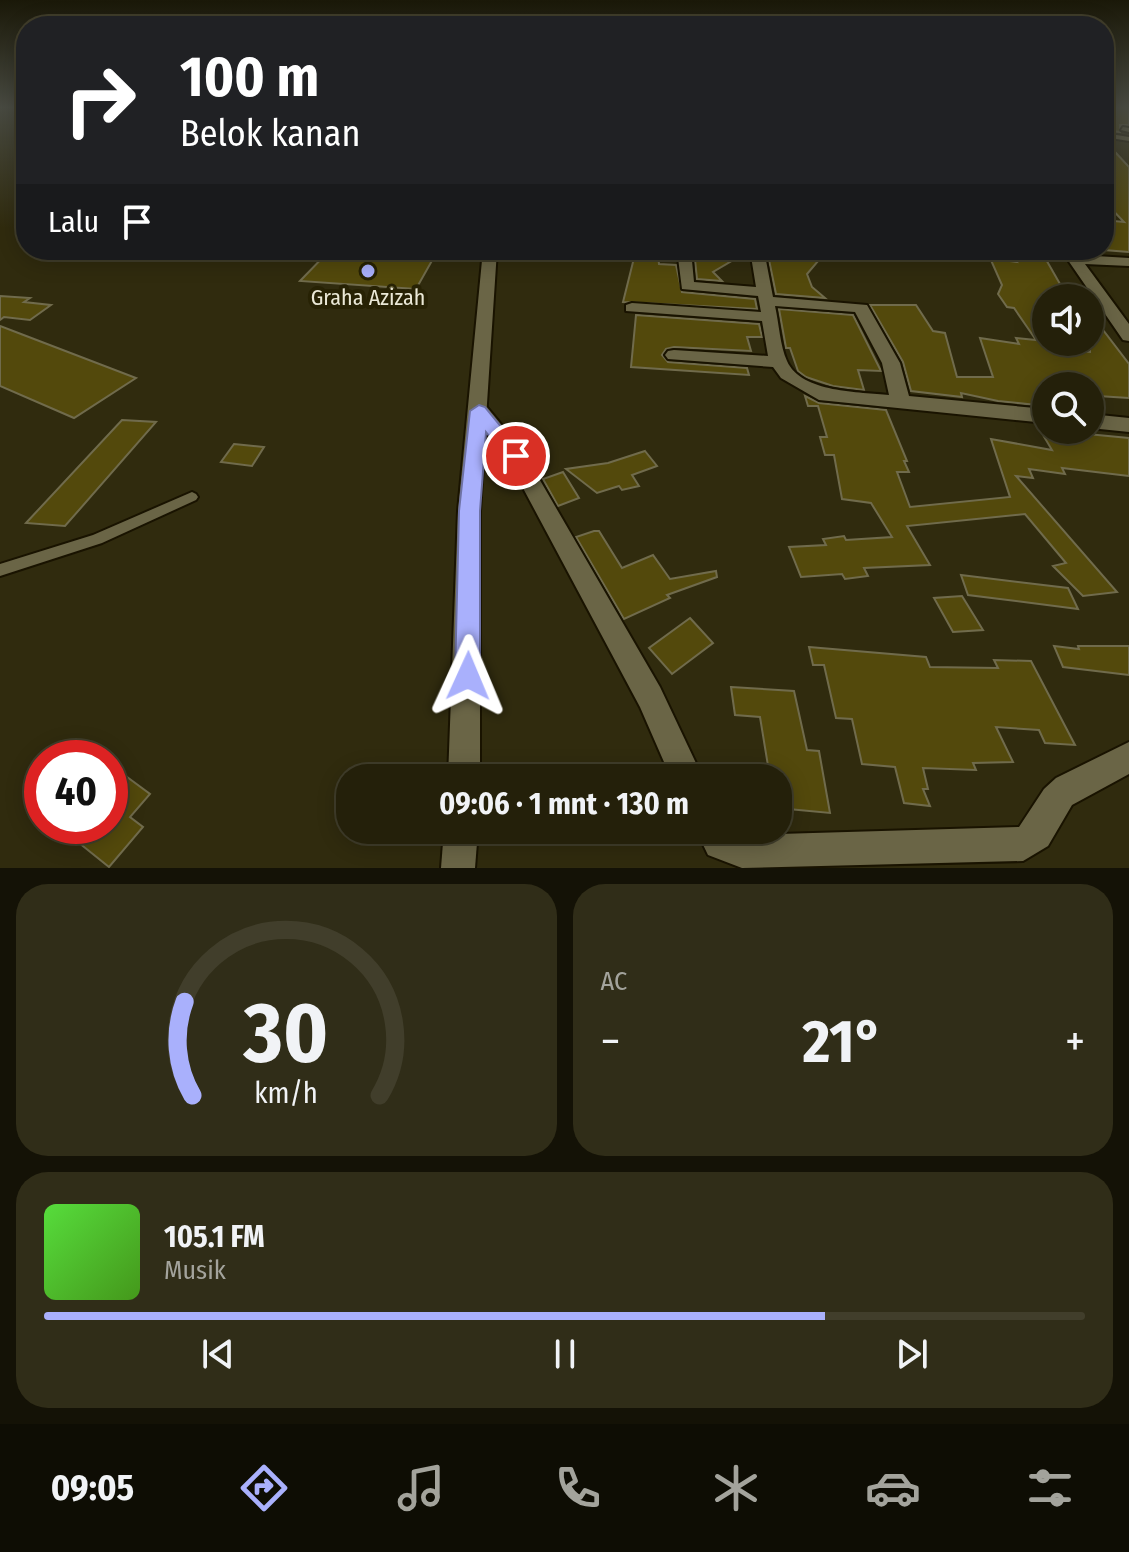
<!DOCTYPE html>
<html lang="id">
<meta charset="utf-8">
<style>
body{margin:0;font-family:"Fira Sans Condensed",sans-serif;background:#302d18;color:#f1f3f6;height:100vh;display:flex;flex-direction:column;font-size:30px;white-space:nowrap}
*{box-sizing:border-box;margin:0}
p{font-size:26px;color:#a3a39c}
.icon{flex:none;width:44px;height:44px;fill:none;stroke:currentColor;stroke-width:2;stroke-linecap:round;stroke-linejoin:round}
.map{position:relative;height:868px;overflow:hidden}
.panel{display:flex;flex-direction:column;gap:16px;padding:16px;background:#141206;flex:1}
.panel>*{flex:none}
.hud{position:absolute;left:16px;top:16px;width:1098px;height:244px;border-radius:32px;box-shadow:0 4px 20px #0003,0 0 0 2px #413e2b;background:#202124;color:#fff;overflow:hidden}
.fabs{position:absolute;left:1032px;top:284px;display:grid;gap:16px}
.fabs a{display:grid;place-items:center;width:72px;height:72px;border-radius:50%;background:#24200a;box-shadow:0 4px 20px #0003,0 0 0 2px #413e2b;font-size:40px}
.speed{position:absolute;left:24px;top:740px;display:flex;gap:16px;font-size:40px;font-weight:700;text-align:center}
.speed>*{display:grid;place-content:center;width:104px;height:104px;border-radius:50%;background:#24200a;box-shadow:0 4px 20px #0003,0 0 0 2px #413e2b;line-height:1}
.speed .limit{border:12px solid #d22;background:#fff;color:#111}
.pin{position:absolute;display:grid;place-items:center;width:68px;height:68px;color:#fff;margin:-34px;border:4px solid #fff;border-radius:50%;box-shadow:0 2px 8px #0007}
.me{position:absolute;width:88px;margin:-44px;rotate:1deg;stroke-linejoin:round;filter:drop-shadow(0 0 6px #0008)}
.turn{display:flex;align-items:center;gap:28px;height:168px;padding:0 32px;font-size:36px}
.turn .icon{width:104px;height:104px;stroke-width:2.5}
.turn b{display:block;font-size:56px;line-height:68px}
.then{display:flex;align-items:center;height:76px;padding:0 32px;background:#0003;gap:16px;font-size:30px}
.big{font-size:60px;font-weight:700;line-height:1.1}
.panel .tile{flex:1;display:flex;flex-direction:column;justify-content:center;gap:12px;min-width:0;padding:0 28px;border-radius:32px;background:#302d18}
.panel .dial{align-items:center;gap:0}
.dial svg{height:208px;overflow:visible;fill:none;stroke:#413e2b;stroke-width:7;stroke-linecap:round;text-anchor:middle}
.dial text{fill:#f1f3f6;stroke:none}
.song{display:flex;align-items:center;gap:24px}
.cover{width:96px;height:96px;border-radius:12px;background:linear-gradient(135deg,hsl(110 70% 55%),hsl(100 70% 35%))}
.played{height:8px;border-radius:4px;background:linear-gradient(90deg,#a9b0fc 75%,#413e2b 75%)}
.keys{display:flex;justify-content:space-around;direction:ltr}
.heat{display:flex;justify-content:space-between;align-items:center;font-size:44px;direction:ltr}
.panel .tiles{flex:1;display:grid;gap:16px;grid-template-columns:1fr 1fr}
.tile:last-child{grid-column:span 2}
.trip{position:absolute;left:336px;top:764px;width:456px;height:80px;border-radius:32px;background:#24200a;box-shadow:0 4px 20px #0003,0 0 0 2px #413e2b;font-weight:700;line-height:80px;text-align:center}
.tabs{display:flex;height:128px;justify-content:space-around;align-items:center;background:#0e0d04;color:#a3a39c}
.tabs .icon{width:56px;height:56px}
.tabs .on{color:#a9b0fc}
.tabs b{font-size:36px;color:#f1f3f6}
.map>svg:first-child{display:block}
.building{fill:#53490c;stroke:#706b4c;stroke-width:2}
.lines{fill:none;stroke-linecap:round;stroke-linejoin:round}
.lane-casing{stroke:#191300;stroke-width:4}
.street-casing{stroke:#191300;stroke-width:4}
.secondary-casing{stroke:#191300;stroke-width:4}
.lane{fill:#6a6546;fill-rule:evenodd}
.street{fill:#6a6546;fill-rule:evenodd}
.secondary{fill:#6a6546;fill-rule:evenodd}
.route{fill:#a9b0fc;stroke:#6e72a4;stroke-width:2}
.poi-dot{fill:#a9b0fc;stroke:#272204;stroke-width:3}
.labels{text-anchor:middle;dominant-baseline:central;stroke-width:8;stroke-linejoin:round;paint-order:stroke}
.far-poi-label{font-size:22px;fill:#eae8d6;stroke:#272204}
</style>
<div class="map">
<svg width="1129" height="868" viewBox="0 0 1129 868">
<rect width="100%" height="100%" fill="#302b0e"/>
<g class="building">
<path d="M1104 107H1129V125H1120V132L1112 131 1104 122Z"/>
<path d="M1104 140 1129 167V252L1104 250V220L1124 222 1104 201Z"/>
<path d="M330 250H438L416 289 300 281Z"/>
<path d="M694 250H747V252L713 272 722 281 697 279Z"/>
<path d="M767 250H812L819 260 807 274 812 287 825 298 776 294Z"/>
<path d="M1012 253 1044 256 1068 298H1046V348L1090 352V313L1129 364V398L1098 396 1091 386H1046V406L998 401 961 393 962 397 911 391 903 362 870 305H916L933 331 945 333 957 377H993L980 338 1019 344 1016 338 1036 340 1014 308 1007 307 998 294 1002 285 990 258 1017 262Z"/>
<path d="M635 254 658 255 659 264 676 265 682 292 755 299 757 309 623 302Z"/>
<path d="M0 296 30 298 24 302 51 305 30 320 4 317 0 320Z"/>
<path d="M779 309 853 315 881 371 858 370 864 390 833 386 806 377 798 371 790 348H786Z"/>
<path d="M636 315 759 324 762 337H747L751 351 674 347 666 349 662 355 668 362 747 368 749 375 631 367Z"/>
<path d="M0 326 21 334 136 378 74 418 0 386Z"/>
<path d="M805 396 819 403 886 410 907 461H904L909 472H897L910 507 1010 497 991 439 1052 450 1037 425 1046 426V430L1129 438V476L1062 468 1065 474 1029 469 1033 478 1016 476 1117 592 1083 596 1053 566 1066 563 1025 514 907 526 930 565 864 568 868 576 845 579 842 574 801 577 789 547 826 545 823 539 844 536 846 540 892 537 871 503 842 499 834 455H825L820 437H827L818 406H808Z"/>
<path d="M122 420 156 422 65 526 26 523Z"/>
<path d="M234 444 264 447 252 466 221 462Z"/>
<path d="M645 451 657 466 632 475 639 486 622 490 619 486 597 493 566 469 608 463Z"/>
<path d="M563 472 579 498 558 506 543 479Z"/>
<path d="M594 531H599L622 568 653 555 670 579 716 571 717 577 667 595 670 598 624 619 576 537Z"/>
<path d="M961 575 1068 588 1078 609 968 595Z"/>
<path d="M962 596 983 630 953 632 934 598Z"/>
<path d="M690 618 713 643 672 674 649 648Z"/>
<path d="M1054 646 1079 649 1078 646H1129V675L1063 667Z"/>
<path d="M809 647 926 657 930 667 998 668 994 660 1031 661 1075 745 1045 743 1039 730 996 727 1013 762 973 763 976 770 923 768 928 789H923L930 806 904 803 895 767 862 764 852 719 836 718 824 665H813Z"/>
<path d="M731 687 794 691 807 750 819 751 830 813 778 808V778H770L760 717 735 715Z"/>
<path d="M123 774 150 794 130 817 143 827 109 867 58 826H110V788Z"/>
</g>
<g class="lines">
<defs>
<g id="lane">
<path d="M1123 127 1129 128V132L1121 130Z"/>
<path d="M1104 133 1129 137V141L1104 137Z"/>
<path d="M192 492 196 494 198 497 196 500 102 543 0 576V564L93 535Z"/>
</g>
<g id="street">
<path d="M677 250H691L694 282 756 287 750 250H764L773 297 867 305 900 363 909 396 1046 409V423L819 400 781 378 773 367 668 359 665 355 668 351 674 350 768 356 762 321 626 311V305L632 303 761 312 758 296 682 289ZM775 306 855 312 882 363 889 395C861 392 801 393 787 361 780 346 779 323 775 306Z"/>
<path d="M1061 250H1075L1079 255 1129 258V266L1085 264 1129 324V341L1123 340Z"/>
<path d="M479 405 486 406 523 451 660 687 703 778H671L640 707 508 460 469 411Z"/>
<path d="M1090 414 1129 418V432L1090 428Z"/>
<path d="M1129 742V774L1072 805 1048 846 1023 861 742 868 708 855 696 830H731L745 835 1019 827 1044 789 1056 778Z"/>
</g>
<g id="secondary">
<path d="M483 250H497L480 511V778H448L458 511Z"/>
<path d="M444 830H478L475 868H441Z"/>
</g>
</defs>
<use href="#lane" class="lane-casing"/>
<use href="#street" class="street-casing"/>
<use href="#secondary" class="secondary-casing"/>
<use href="#lane" class="lane"/>
<use href="#street" class="street"/>
<use href="#secondary" class="secondary"/>
</g>
<linearGradient id="sky" x2="0" y2="1"><stop stop-color="#1a1808"/><stop offset="0.47" stop-color="#484a41"/><stop offset="1" stop-color="#484a41" stop-opacity="0"/></linearGradient>
<rect width="1129" height="228" fill="url(#sky)"/>
<path class="route" d="M479 405 485 407 525 456 523 461H509L486 432 480 511V676L477 685 468 689 459 685 455 676 459 511 470 411Z"/>
<circle class="poi-dot" cx="368" cy="271" r="8"/>
<g class="labels">
<g class="far-poi-label">
<text x="368" y="297">Graha Azizah</text>
</g>
</g>
</svg>
<div class="fabs">
<a><svg class="icon" aria-label="sound" viewBox="0 0 24 24"><path d="M4 9h4l5-4v14l-5-4H4zM17 9q2 3 0 6"/></svg></a>
<a><svg class="icon" aria-label="search" viewBox="0 0 24 24"><circle cx="10" cy="10" r="6"/><path d="M15 15l6 6"/></svg></a>
</div>
<div class="speed"><div class="limit">40</div></div>
<div class="pin" style="left:516px;top:456px;background:#d93025"><svg class="icon" aria-label="arrive" viewBox="0 0 24 24"><path d="M6 21V4h12l-3 4 3 4H6"/></svg></div>
<svg class="me" style="left:468px;top:676px" viewBox="-20 -20 40 40"><path d="M0-17L14 15 0 8-14 15z" fill="#a9b0fc" stroke="#fff" stroke-width="4"/></svg>
<div class="trip">09:06 · 1 mnt · 130 m</div>
<div class="hud">
<div class="turn"><svg class="icon" aria-label="right" viewBox="0 0 24 24"><path d="M7 20v-9h11M14 6l5 5-5 5"/></svg><div><b>100 m</b>Belok kanan</div></div>
<div class="then">Lalu<svg class="icon" aria-label="arrive" viewBox="0 0 24 24"><path d="M6 21V4h12l-3 4 3 4H6"/></svg></div>
</div>
</div>
<section class="panel">
<div class="tiles">
<div class="tile dial"><svg viewBox="0 0 100 80">
<path d="M14 69A42 42 0 1 1 86 69"/>
<path d="M14 69A42 42 0 0 1 11 33" stroke="#a9b0fc"/>
<text x="50" y="56" font-size="32" font-weight="700">30</text>
<text x="50" y="72" font-size="11">km/h</text>
</svg></div>
<div class="tile"><p>AC</p>
<div class="heat"><a>−</a><b class="big">21°</b><a>+</a></div>
</div>
<div class="tile">
<div class="song"><i class="cover"></i><div><b>105.1 FM</b><p>Musik</p></div></div>
<div class="played"></div>
<div class="keys"><svg class="icon" aria-label="previous" viewBox="0 0 24 24"><path d="M18 5L8 12l10 7zM5 5v14"/></svg><svg class="icon" aria-label="pause" viewBox="0 0 24 24"><path d="M8 5v14M16 5v14"/></svg><svg class="icon" aria-label="next" viewBox="0 0 24 24"><path d="M6 5l10 7-10 7zM19 5v14"/></svg></div>
</div>
</div>
</section>
<nav class="tabs">
<b>09:05</b>
<svg class="icon on" aria-label="directions" viewBox="0 0 24 24"><path d="M12 3l9 9-9 9-9-9zM9 14v-3h6M13 9l2 2-2 2"/></svg>
<svg class="icon" aria-label="music" viewBox="0 0 24 24"><path d="M9 18V5l10-2v13"/><circle cx="6" cy="18" r="3"/><circle cx="16" cy="16" r="3"/></svg>
<svg class="icon" aria-label="phone" viewBox="0 0 24 24"><path d="M5 4h4l2 5-3 2q2 4 5 5l2-3 5 2v4C11 20 4 13 5 4z"/></svg>
<svg class="icon" aria-label="climate" viewBox="0 0 24 24"><path d="M12 3v18M4 7l16 10M4 17L20 7"/></svg>
<svg class="icon" aria-label="car" viewBox="0 0 24 24"><path d="M5 17H2v-5l4-1 3-4h7l3 4 3 1v5h-3M9 17h6M6 11h13"/><circle cx="7" cy="17" r="2"/><circle cx="17" cy="17" r="2"/></svg>
<svg class="icon" aria-label="filters" viewBox="0 0 24 24"><path d="M4 7h16M4 17h16"/><circle cx="9" cy="7" r="2"/><circle cx="15" cy="17" r="2"/></svg>
</nav>
